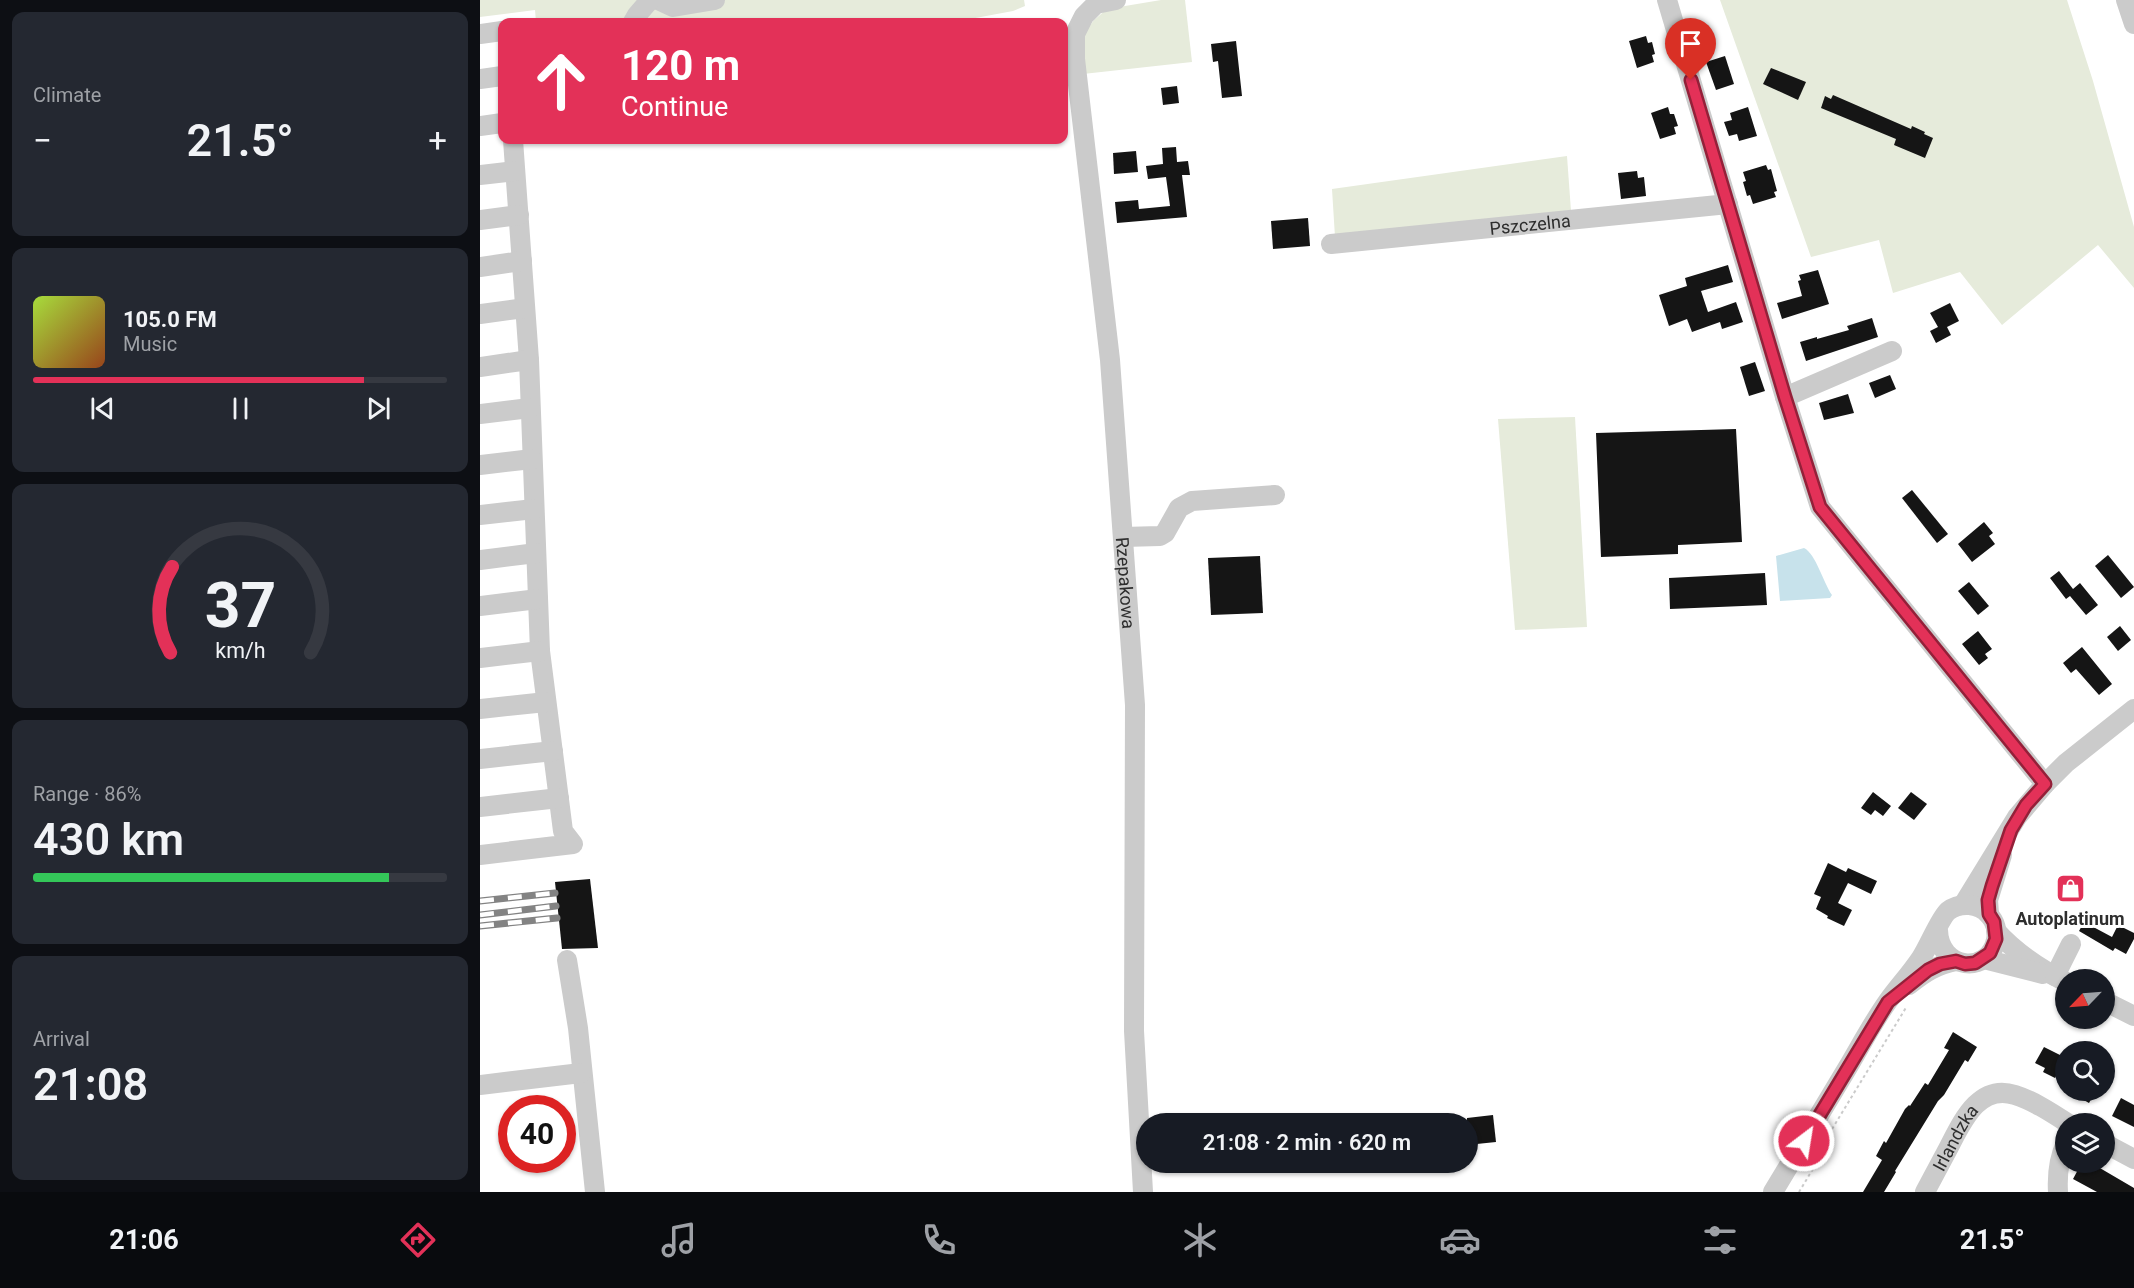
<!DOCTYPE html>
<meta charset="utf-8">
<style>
body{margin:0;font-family:Roboto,sans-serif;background:#242831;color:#f1f3f6;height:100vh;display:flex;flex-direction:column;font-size:22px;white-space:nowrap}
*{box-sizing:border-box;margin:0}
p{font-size:20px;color:#9ea1a6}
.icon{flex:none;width:33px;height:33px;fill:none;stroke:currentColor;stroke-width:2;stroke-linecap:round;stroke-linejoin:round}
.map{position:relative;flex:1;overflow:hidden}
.sheet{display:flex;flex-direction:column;gap:12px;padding:12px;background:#0d0f14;width:480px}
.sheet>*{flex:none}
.hud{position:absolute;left:18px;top:18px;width:570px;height:126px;border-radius:12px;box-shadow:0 2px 4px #0004;background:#e33158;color:#fff;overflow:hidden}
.needle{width:39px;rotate:245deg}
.fabs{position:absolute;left:1575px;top:969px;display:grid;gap:12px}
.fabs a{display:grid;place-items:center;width:60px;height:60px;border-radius:50%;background:#171b24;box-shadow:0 2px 4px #0004;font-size:30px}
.speed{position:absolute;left:18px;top:1095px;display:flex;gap:12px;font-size:30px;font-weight:700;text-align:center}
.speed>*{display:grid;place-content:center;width:78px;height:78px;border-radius:50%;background:#171b24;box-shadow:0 2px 4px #0004;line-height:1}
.speed .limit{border:9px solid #d22;background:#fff;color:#111}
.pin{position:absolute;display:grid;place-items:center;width:51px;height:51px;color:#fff;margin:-62px -26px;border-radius:50% 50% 50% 0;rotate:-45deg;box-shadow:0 0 6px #0007}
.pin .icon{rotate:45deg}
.me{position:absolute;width:66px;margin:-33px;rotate:31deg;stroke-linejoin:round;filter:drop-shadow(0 0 4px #0008)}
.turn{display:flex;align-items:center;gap:21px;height:126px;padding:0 24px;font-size:27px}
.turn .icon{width:78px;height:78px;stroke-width:2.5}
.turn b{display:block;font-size:42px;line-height:51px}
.big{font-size:45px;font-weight:600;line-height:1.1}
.sheet .tile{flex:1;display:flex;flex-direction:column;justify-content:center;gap:9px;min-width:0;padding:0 21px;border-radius:12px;background:#242831}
.sheet .dial{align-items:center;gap:0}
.dial svg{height:156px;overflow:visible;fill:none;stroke:#363941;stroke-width:7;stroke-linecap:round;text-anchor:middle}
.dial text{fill:#f1f3f6;stroke:none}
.song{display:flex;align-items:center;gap:18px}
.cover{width:72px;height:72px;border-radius:9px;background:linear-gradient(135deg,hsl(80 70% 55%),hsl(20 70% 35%))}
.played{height:6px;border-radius:3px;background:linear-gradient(90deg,#e33158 80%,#363941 80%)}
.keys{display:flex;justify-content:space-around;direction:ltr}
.heat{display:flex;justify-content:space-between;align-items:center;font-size:33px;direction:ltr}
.charge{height:9px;border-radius:4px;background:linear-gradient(90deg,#34c759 86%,#363941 0)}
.trip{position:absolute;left:656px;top:1113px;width:342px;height:60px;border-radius:30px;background:#171b24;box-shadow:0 2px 4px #0004;font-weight:600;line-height:60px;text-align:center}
.tabs{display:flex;height:96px;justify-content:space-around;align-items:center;background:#090b0e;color:#9ea1a6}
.tabs .icon{width:42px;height:42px}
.tabs .current{color:#e33158}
.tabs b{font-size:27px;color:#f1f3f6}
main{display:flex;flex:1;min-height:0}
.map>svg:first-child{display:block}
.green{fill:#e6ebdb}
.water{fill:#c7e2eb}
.building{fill:#151515}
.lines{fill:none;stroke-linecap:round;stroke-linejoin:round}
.path{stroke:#cbcbcb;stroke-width:2;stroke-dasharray:3 3;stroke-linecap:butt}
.minor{stroke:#cbcbcb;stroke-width:20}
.rail-casing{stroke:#838383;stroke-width:7}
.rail{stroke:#fff;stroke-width:4.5;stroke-dasharray:14;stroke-linecap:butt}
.route-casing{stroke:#942039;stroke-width:15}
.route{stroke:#e33158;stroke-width:10}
.labels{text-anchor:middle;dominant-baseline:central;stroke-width:6;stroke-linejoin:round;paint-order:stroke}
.street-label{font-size:18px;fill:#2e2e2e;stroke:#fff}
.poi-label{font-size:18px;font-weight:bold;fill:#2e2e2e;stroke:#fff}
</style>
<main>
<section class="sheet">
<div class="tile"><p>Climate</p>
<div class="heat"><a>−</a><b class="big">21.5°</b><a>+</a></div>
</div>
<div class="tile">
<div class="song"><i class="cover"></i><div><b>105.0 FM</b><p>Music</p></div></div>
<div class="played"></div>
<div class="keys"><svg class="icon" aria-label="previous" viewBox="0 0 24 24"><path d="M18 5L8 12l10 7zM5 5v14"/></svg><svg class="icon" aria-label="pause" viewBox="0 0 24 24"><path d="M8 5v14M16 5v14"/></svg><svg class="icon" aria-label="next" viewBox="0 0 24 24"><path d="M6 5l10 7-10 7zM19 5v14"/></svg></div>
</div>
<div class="tile dial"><svg viewBox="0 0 100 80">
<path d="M14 69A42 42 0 1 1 86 69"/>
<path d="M14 69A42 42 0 0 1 15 25" stroke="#e33158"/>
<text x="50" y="56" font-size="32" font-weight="700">37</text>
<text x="50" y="72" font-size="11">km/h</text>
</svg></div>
<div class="tile"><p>Range · 86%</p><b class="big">430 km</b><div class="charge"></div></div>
<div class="tile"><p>Arrival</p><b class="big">21:08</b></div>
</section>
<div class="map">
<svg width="1654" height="1192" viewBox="0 0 1654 1192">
<rect width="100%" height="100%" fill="#fff"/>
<g class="green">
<path d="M0 0H160L146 22H56L55 10 0 17Z"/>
<path d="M241 0H544L545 6 533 11 474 22H162L173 9Z"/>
<path d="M681 0H705L712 62 603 74 600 39 614 20 627 9Z"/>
<path d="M1240 0H1587L1613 81 1654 227V288L1618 245 1522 325 1480 272 1413 293 1399 240 1331 257Z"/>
<path d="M1087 156 1091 211 856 253 852 189Z"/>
<path d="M1095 417 1107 627 1035 630 1018 419Z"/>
</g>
<path class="water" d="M1324 548C1336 554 1343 582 1352 595L1350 598 1300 601 1296 556Z"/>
<g class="building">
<path d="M1166 36 1168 43 1172 42 1175 54 1172 55 1174 62 1157 68 1149 41Z"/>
<path d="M756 41 762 96 742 98 738 61 733 62 731 44Z"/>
<path d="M1245 56 1254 84 1236 90 1226 62Z"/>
<path d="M1291 68 1326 82 1318 100 1283 84Z"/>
<path d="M697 86 699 103 683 105 681 88Z"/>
<path d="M1353 95 1431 129 1432 126 1445 132 1444 134 1453 138 1445 158 1414 145 1416 139 1341 108 1345 96 1351 99Z"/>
<path d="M1188 107 1190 114H1194L1198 126 1194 127 1196 134 1180 139 1171 113Z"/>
<path d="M1268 107 1277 136 1259 141 1257 134 1249 136 1244 122 1252 120 1250 113Z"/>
<path d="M696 147 697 162 708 161 710 175H702L707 217 637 223 635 202 658 200 659 209 690 206 686 177 668 179 666 166 683 164 682 148Z"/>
<path d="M656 151 658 172 634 174 633 153Z"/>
<path d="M1286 165 1288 170 1291 169 1297 191 1294 192 1296 197 1273 204 1270 195 1267 196 1263 182 1266 181 1263 172Z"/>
<path d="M1157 171 1158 178 1164 177 1166 196 1141 199 1138 173Z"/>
<path d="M828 218 830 246 793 249 791 221Z"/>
<path d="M1248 265 1253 282 1221 291 1228 312 1256 302 1263 322 1242 329 1240 322 1212 332 1207 319 1189 326 1179 295 1207 286 1205 278Z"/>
<path d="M1338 270 1349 304 1302 319 1297 303 1322 296 1318 281 1321 280 1319 275Z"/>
<path d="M1470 303 1479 321 1467 327 1471 335 1456 343 1450 331 1458 327 1450 313Z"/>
<path d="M1392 318 1398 337 1326 361 1320 342 1337 337V339L1369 330 1367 326Z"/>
<path d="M1275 362 1285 391 1269 396 1260 367Z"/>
<path d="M1410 375 1416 389 1395 398 1389 383Z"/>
<path d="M1368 394 1374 413 1344 420 1339 403Z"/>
<path d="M1256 429 1262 542 1198 545V554L1121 557 1116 433Z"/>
<path d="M1432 490 1468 534 1457 543 1422 498Z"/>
<path d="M1504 522 1513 533 1509 536 1515 544 1492 562 1478 544Z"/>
<path d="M1628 555 1654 587 1641 598 1615 566Z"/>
<path d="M780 556 783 613 731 615 728 558Z"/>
<path d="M1579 571 1593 589 1600 583 1618 605 1606 615 1590 596 1586 599 1570 578Z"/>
<path d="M1285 573 1287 605 1190 609 1189 578Z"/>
<path d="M1489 582 1509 606 1498 615 1478 591Z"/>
<path d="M1640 626 1651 640 1638 651 1627 637Z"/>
<path d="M1498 631 1512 649 1505 654 1508 658 1499 665 1482 644Z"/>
<path d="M1602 647 1632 684 1619 695 1596 669 1591 673 1583 663Z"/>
<path d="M1393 792 1411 806 1403 816 1395 810 1391 815 1381 808Z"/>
<path d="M1431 792 1447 804 1434 820 1418 808Z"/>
<path d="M1348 863 1366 872 1368 868 1397 881 1391 894 1368 883 1358 903 1372 910 1364 926 1347 918 1348 916 1336 909 1341 897 1334 894Z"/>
<path d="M110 879 118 948 82 949 75 882Z"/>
<path d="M1604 922 1632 937 1638 925 1654 933V939L1646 954 1635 948 1633 951 1599 931Z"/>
<path d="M1473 1032 1497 1047 1488 1062 1485 1060 1464 1095 1458 1101 1415 1171 1416 1172 1404 1192H1383L1402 1160 1396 1156 1404 1141 1406 1143 1425 1109 1429 1105 1430 1106 1445 1083 1448 1085 1469 1050 1464 1048Z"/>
<path d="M1564 1047 1586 1058 1575 1078 1563 1072 1565 1068 1555 1063Z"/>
<path d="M1586 1090H1616L1609 1103Z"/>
<path d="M1641 1098 1654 1105V1127L1632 1116Z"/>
<path d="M1013 1115 1016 1142 987 1145V1118Z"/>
<path d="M1613 1164 1654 1188V1192H1617L1593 1179 1600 1166 1610 1171Z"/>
</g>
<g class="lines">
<path class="path" d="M1319 1192 1348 1144 1349 1134 1427 1006"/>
<g class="minor">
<path d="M178 0 193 7 235 0"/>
<path id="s1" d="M636 0 616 4 604 16 595 34V59L630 360 655 705 654 1031 663 1192"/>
<path d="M1187 0 1305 397 1340 507 1565 784"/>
<path d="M1646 0 1654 24"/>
<path d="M153 22 157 15 170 0"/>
<path d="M0 34 22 31"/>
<path d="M0 79 22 76"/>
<path d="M0 126 22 123"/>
<path d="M33 140 49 360"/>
<path d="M0 175 35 171"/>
<path d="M0 220 39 215"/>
<path id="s2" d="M851 244 1248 204"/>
<path d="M0 267 42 261"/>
<path d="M0 314 45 308"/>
<path d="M0 367 49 360 60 651 83 831 93 844 0 855"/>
<path d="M1305 397 1412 351"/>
<path d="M0 414 50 408"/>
<path d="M0 465 52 459"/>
<path d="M0 515 54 509"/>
<path d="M643 537 680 536 685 533 699 508 712 501 795 495"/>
<path d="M0 560 56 553"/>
<path d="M0 606 58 599"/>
<path d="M0 658 60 651"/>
<path d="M0 709 66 702"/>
<path d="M0 759 73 751"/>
<path d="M0 807 79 798"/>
<path d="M1483 905 1537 817 1565 784 1586 763 1654 709"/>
<path d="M1509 914 1508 900 1522 855"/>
<path d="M1516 931C1535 952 1560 969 1586 982"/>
<path d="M1504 959 1563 974"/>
<path d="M87 960 98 1028 115 1192"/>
<path d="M1575 976 1591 944"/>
<path d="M1429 985C1444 973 1456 965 1476 961"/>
<path d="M1624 1001 1654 1016"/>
<path d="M0 1085 101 1073"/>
<path d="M1624 1143 1654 1159"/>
<path d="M1293 1192C1318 1150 1343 1109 1368 1067 1381 1045 1393 1022 1408 1001 1419 986 1431 973 1441 958 1449 946 1460 918 1468 911 1480 902 1499 903 1509 915 1515 921 1518 931 1516 940 1509 975 1459 970 1458 930"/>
<path id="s3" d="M1445 1192C1453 1177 1461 1162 1469 1147 1482 1122 1499 1083 1535 1095 1554 1101 1572 1113 1589 1124"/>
<path d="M1578 1192C1577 1175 1579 1158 1586 1143"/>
</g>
<defs>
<g id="rail">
<path d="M0 901 75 893"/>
<path d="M0 915 76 906"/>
<path d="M0 926 77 918"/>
</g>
</defs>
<use href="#rail" class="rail-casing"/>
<use href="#rail" class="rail"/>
</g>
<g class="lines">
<defs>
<path id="route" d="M1211 80 1305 397 1340 507 1565 784 1546 805 1531 830 1512 886 1508 900 1509 914 1514 922 1516 939 1510 953 1495 963 1485 964 1476 961 1460 964 1448 970 1408 1002 1324 1141"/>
</defs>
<use href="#route" class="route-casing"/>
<use href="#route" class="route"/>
</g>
<defs>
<symbol id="shop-square" viewBox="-11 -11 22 22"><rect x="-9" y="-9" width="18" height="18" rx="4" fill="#e33158" stroke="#fff"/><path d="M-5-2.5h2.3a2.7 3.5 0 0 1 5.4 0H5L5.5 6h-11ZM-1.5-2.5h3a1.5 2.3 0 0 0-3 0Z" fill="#fff"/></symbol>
</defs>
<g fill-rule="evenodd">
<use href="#shop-square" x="1574" y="872" width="33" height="33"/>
</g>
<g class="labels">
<g class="street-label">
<text stroke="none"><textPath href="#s2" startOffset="200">Pszczelna</textPath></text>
<text stroke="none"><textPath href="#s1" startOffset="609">Rzepakowa</textPath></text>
<text stroke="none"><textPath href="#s3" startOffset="62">Irlandzka</textPath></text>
</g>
<g class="poi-label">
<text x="1590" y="918">Autoplatinum</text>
</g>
</g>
</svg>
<div class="fabs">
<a><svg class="needle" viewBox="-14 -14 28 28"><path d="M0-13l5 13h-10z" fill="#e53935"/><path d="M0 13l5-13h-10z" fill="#9ea1a6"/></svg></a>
<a><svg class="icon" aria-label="search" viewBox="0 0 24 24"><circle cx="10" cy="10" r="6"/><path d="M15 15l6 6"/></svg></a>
<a><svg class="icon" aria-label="layers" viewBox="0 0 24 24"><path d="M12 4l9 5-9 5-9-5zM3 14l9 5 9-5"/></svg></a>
</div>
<div class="speed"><div class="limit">40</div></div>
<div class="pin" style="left:1211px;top:80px;background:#d93025"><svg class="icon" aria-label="arrive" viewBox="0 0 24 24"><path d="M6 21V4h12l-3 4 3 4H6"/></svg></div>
<svg class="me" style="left:1324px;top:1141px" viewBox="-20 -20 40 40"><circle r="17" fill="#e33158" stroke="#fff" stroke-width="3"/><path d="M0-11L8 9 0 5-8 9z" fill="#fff"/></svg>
<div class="trip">21:08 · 2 min · 620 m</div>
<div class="hud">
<div class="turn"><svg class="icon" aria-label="ahead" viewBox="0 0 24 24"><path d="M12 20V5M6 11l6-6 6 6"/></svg><div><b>120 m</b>Continue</div></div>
</div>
</div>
</main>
<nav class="tabs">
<b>21:06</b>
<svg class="icon current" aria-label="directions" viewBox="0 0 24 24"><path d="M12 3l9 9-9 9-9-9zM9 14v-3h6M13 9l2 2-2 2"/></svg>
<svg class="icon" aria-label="music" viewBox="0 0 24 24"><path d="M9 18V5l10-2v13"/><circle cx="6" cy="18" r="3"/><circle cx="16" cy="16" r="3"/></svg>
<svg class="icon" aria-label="phone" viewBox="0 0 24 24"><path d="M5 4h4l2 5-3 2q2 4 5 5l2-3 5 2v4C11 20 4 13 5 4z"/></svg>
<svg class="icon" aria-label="climate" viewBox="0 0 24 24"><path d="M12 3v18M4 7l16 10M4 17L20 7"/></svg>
<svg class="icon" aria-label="car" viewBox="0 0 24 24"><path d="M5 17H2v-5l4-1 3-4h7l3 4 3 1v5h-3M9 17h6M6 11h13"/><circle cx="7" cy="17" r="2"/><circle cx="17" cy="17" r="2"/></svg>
<svg class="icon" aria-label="filters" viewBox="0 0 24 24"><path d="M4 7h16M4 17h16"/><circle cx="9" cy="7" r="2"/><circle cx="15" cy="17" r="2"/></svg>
<b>21.5°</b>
</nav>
